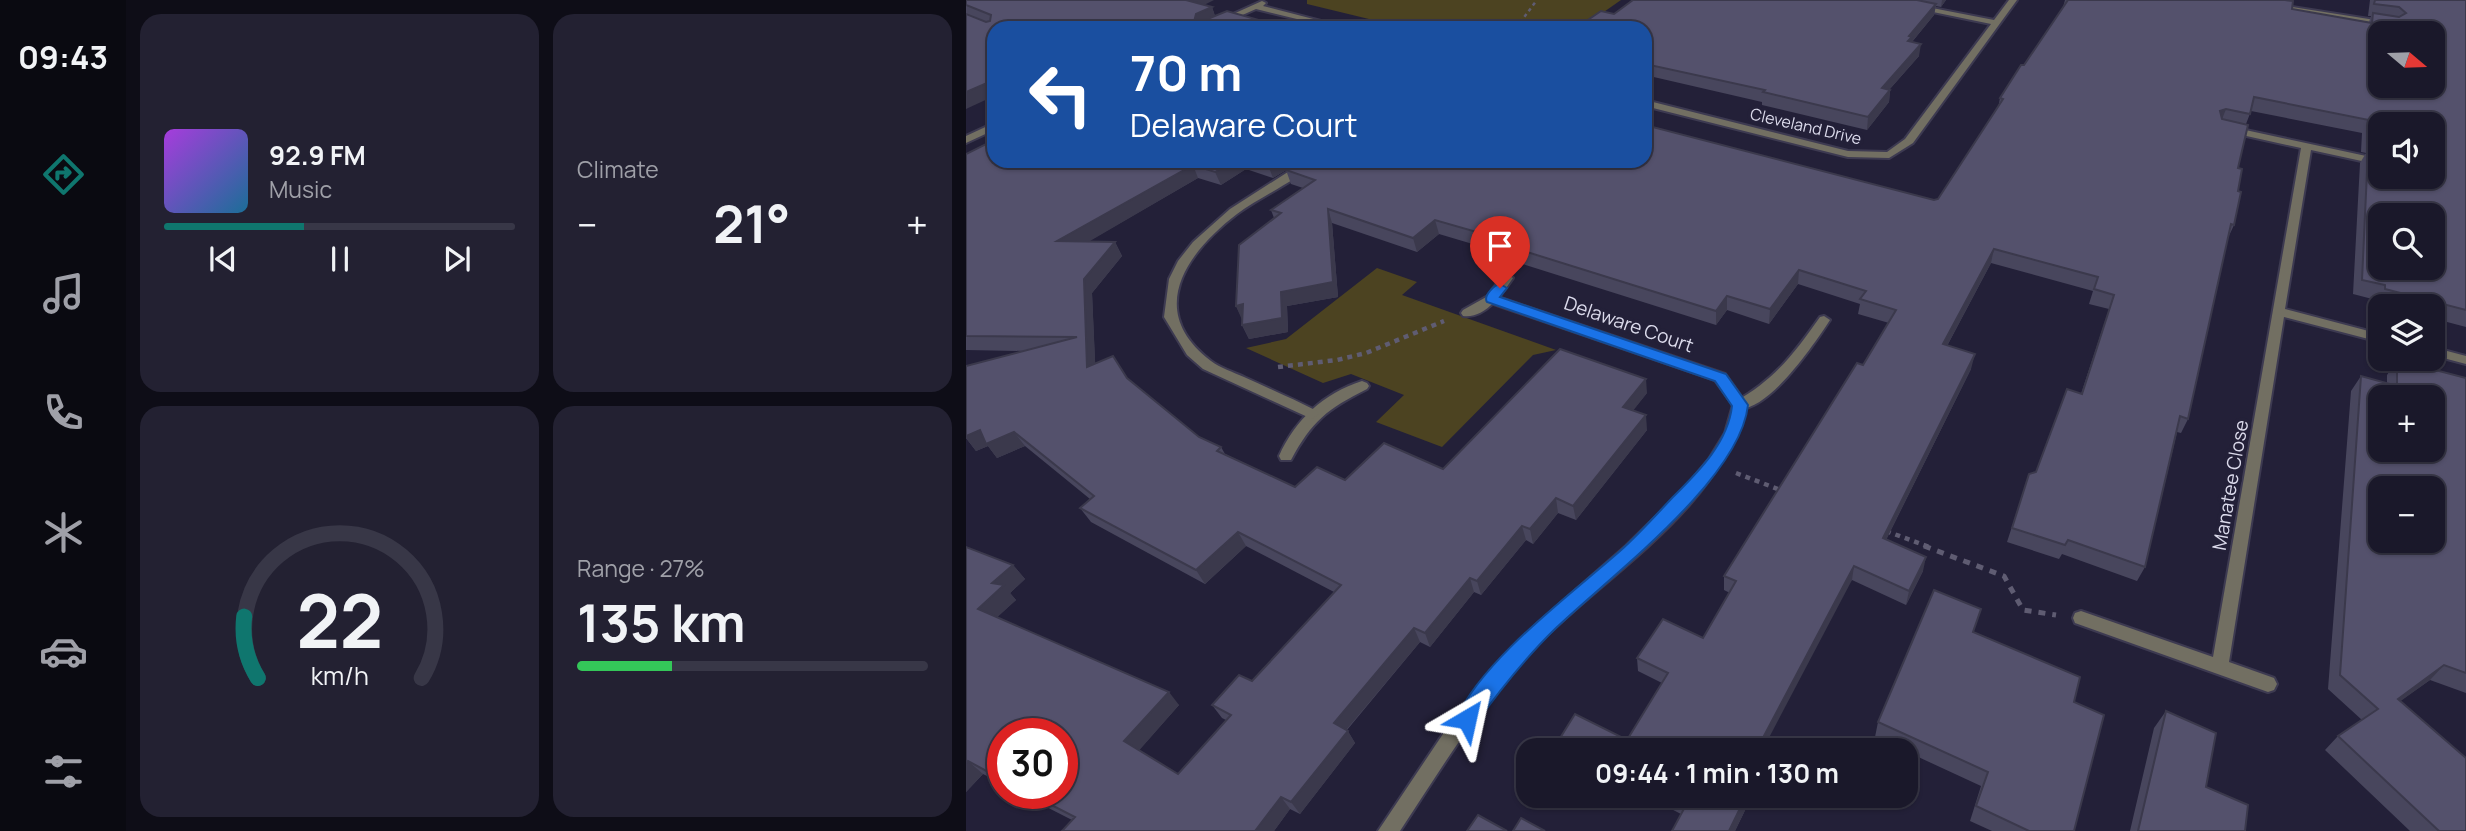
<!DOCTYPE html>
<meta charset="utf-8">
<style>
body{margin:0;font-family:Manrope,sans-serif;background:#232132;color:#f1f3f6;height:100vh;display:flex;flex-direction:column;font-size:26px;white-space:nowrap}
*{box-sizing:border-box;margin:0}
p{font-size:23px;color:#9fa0a8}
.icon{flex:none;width:38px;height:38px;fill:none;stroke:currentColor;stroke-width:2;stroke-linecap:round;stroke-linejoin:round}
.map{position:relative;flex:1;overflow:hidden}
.details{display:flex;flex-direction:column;gap:14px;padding:14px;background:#0e0d17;width:840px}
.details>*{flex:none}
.guide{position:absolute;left:21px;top:21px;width:665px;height:147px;border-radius:21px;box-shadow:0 2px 5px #0004,0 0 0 2px #383747;background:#1a4fa0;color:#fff;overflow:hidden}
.needle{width:46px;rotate:109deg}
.buttons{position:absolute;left:1402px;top:21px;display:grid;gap:14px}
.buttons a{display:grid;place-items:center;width:77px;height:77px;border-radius:14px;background:#1a182a;box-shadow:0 2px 5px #0004,0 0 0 2px #383747;font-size:35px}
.speed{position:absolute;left:21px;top:718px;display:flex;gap:14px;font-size:35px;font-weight:700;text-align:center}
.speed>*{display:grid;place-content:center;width:91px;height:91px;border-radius:50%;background:#1a182a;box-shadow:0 2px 5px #0004,0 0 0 2px #383747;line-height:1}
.speed .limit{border:10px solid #d22;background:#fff;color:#111}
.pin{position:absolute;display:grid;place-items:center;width:60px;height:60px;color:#fff;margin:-72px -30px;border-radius:50% 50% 50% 0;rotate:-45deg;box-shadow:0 0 7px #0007}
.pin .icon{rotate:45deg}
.me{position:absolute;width:77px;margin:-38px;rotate:36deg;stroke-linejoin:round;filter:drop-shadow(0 0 5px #0008)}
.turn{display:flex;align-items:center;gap:24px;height:147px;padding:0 28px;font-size:32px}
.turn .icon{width:91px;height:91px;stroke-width:2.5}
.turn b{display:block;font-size:49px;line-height:60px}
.big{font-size:52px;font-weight:700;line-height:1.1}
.details .card{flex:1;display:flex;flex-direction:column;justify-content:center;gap:10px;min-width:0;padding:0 24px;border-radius:21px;background:#232132}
.details .dial{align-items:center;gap:0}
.dial svg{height:182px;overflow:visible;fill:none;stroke:#383747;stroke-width:7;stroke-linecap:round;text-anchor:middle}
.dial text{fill:#f1f3f6;stroke:none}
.song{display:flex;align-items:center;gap:21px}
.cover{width:84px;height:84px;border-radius:10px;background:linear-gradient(135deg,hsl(280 70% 55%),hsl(200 70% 35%))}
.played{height:7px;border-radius:4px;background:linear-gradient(90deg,#0f766e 40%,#383747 40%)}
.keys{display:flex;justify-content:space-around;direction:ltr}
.heat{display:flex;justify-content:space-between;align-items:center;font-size:38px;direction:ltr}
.charge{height:10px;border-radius:5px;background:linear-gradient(90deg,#34c759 27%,#383747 0)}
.details .tiles{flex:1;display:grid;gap:14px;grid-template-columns:repeat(2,1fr)}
.trip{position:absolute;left:550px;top:738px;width:402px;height:70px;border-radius:21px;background:#1a182a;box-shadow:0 2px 5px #0004,0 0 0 2px #383747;font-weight:700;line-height:70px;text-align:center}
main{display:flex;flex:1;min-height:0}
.tabs{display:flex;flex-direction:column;width:126px;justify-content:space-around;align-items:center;background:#0a0a11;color:#9fa0a8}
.tabs .icon{width:49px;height:49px}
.tabs .selected{color:#0f766e}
.tabs b{font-size:32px;color:#f1f3f6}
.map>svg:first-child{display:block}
.green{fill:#4c4321}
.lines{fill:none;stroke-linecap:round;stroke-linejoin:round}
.lane-casing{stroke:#3d3a51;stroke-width:4}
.street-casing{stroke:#3d3a51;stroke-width:4}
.path-far2{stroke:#5f5c72;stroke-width:2.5;stroke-dasharray:3.5 3.5;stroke-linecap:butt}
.path-far1{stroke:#5f5c72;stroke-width:4.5;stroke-dasharray:5 5;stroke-linecap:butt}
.path{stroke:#5f5c72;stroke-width:5;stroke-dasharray:7 7;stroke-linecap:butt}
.lane{fill:#726f62;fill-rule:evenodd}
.street{fill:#726f62;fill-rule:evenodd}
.wall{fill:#48465d;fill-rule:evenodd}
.shaded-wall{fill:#3b394c}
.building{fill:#54516c;stroke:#3b394c;stroke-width:2;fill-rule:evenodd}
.route{fill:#1a73e8;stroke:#114b97;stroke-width:2}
.labels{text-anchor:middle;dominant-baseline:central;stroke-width:7;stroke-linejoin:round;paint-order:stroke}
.far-street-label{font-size:16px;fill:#dbdaeb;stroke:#232038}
.street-label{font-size:19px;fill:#dbdaeb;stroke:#232038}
</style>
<main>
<nav class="tabs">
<b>09:43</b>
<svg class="icon selected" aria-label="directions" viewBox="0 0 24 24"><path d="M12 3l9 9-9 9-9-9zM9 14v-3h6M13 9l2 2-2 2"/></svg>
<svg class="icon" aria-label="music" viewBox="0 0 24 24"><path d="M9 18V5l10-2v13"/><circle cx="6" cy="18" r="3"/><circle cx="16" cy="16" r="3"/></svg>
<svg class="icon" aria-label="phone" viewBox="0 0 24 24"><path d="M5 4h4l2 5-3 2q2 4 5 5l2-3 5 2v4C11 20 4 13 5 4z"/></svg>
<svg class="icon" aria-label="climate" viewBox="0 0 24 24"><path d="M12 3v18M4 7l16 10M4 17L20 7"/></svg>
<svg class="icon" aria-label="car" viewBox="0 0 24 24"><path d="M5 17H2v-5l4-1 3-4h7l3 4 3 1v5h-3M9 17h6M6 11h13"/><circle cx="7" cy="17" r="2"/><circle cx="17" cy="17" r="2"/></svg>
<svg class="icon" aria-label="filters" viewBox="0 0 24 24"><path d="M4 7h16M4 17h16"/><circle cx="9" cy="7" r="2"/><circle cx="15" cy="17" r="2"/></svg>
</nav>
<section class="details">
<div class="tiles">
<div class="card">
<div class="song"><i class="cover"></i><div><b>92.9 FM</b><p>Music</p></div></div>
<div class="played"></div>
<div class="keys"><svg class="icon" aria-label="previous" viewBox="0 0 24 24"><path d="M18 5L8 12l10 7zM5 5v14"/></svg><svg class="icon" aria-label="pause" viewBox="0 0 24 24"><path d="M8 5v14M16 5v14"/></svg><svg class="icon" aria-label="next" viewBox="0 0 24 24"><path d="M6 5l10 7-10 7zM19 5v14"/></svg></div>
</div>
<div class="card"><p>Climate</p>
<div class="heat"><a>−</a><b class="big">21°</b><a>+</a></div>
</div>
<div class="card dial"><svg viewBox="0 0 100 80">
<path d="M14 69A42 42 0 1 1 86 69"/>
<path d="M14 69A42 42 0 0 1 8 42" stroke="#0f766e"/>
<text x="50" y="56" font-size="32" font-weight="700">22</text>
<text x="50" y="72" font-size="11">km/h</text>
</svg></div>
<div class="card"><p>Range · 27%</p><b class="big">135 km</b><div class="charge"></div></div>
</div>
</section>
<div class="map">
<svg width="1500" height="831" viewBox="0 0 1500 831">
<rect width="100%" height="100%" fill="#232038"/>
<g class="green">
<path d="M341 0H655L615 28H440L341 4Z"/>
<path d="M411 268 451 282 436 295 590 350 567 355 476 447 410 422 438 395 385 374 357 383 280 348 320 339Z"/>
</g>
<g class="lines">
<defs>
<g id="lane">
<path d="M541 274 547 278C536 294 519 319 497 316L495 313 497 310 522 296 537 275Z"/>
<path d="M858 316 864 320C849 343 800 416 769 408L767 405 769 402C809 379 828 354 854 317Z"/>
<path d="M396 381 401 383 403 386 401 389C361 409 346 421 325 460H315L313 456C329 420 358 393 396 381Z"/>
</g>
<g id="street">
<path d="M909 0H925L1028 20 1043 0H1051L947 143 923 158 882 157 679 106V100L882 151 921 152 939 139 1025 24Z"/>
<path d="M296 1 300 3 297 6 382 28H368L290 9 247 28H236Z"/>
<path d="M1307 4 1422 22 1426 24 1422 26 1304 8 1303 6Z"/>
<path d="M28 123V130L0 143V136Z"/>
<path d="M1261 126 1414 159V165L1345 150 1319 309 1414 334V342L1318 317 1263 662 1308 678 1311 684 1308 690 1302 692 1109 623 1107 618 1109 613 1115 611 1247 657 1335 148 1258 131 1256 129Z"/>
<path d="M339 161H351C331 181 295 196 271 214 220 253 179 311 245 361 254 368 267 372 278 377 302 388 327 399 351 411L353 414 346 419 237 369 221 355 198 317 203 279 212 261 227 242 264 209Z"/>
<path d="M526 295 759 374 781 405C749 515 637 575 562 654 512 708 474 770 434 831H412L481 728 536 658 572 623 660 546 719 488 743 459 759 433 767 405 749 380 522 302 520 299 522 296Z"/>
<path d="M1466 347 1500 356V364L1466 355Z"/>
</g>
</defs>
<use href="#lane" class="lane-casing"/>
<use href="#street" class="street-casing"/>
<path class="path-far2" d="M550 28 571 0"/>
<g class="path-far1">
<path d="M312 367 371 360 400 353 478 321"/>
<path d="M770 473 817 491"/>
<path d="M920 531 963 547"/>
</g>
<path class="path" d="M958 546 1038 576 1057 610 1090 615"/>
<use href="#lane" class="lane"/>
<use href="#street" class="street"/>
</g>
<g class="wall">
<path d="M0 0 238 5 246 7 249 16 321 28H28L0 109Z"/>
<path d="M667 0H980L975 7 970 6 968 15 946 42 953 56 923 90H924L923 102 901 130 796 105V102L679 75V28L648 14Z"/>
<path d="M1099 0H1326V9L1403 22 1405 16H1402L1404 0H1500V327L1466 318V306H1421L1410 303V300L1387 294 1394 163 1400 153 1395 152 1396 133 1285 111 1280 124 1272 168V191L1268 225 1262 238 1222 419 1215 433 1211 432 1179 567 1171 581 1096 554 1093 559 1041 542 1063 474 1070 472 1115 394 1143 309 1123 304 1127 291 1025 263 981 346 1005 369 920 540 957 571 940 605 886 580 661 740 696 683 672 671 671 658 737 638 764 593 758 590V576L897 365 923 323 892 314 894 304 832 284 803 324 761 310 750 325 547 261V256L473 234 451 252 366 223 372 297 321 306 322 332 283 339 276 325 277 320 270 306 308 218 305 210 337 188 325 184 320 170 322 169 307 178 280 169 255 185 232 178 123 241 149 242 156 256 126 293 129 363 161 378 233 437 255 447 259 454 329 487 379 480 477 469 681 393 667 410 681 430 610 520 592 513 567 544 560 540 515 595 508 592 464 647 454 642 381 730 389 743 334 814 324 809 308 831H96L106 820 53 793H96L37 733V784L17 774 0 792V547L47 565 59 579 44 593 50 600 31 617 213 705 173 750 212 774 260 720 256 718 246 705 286 681 368 592 280 546 239 584 125 522 114 508 124 499 59 446 31 458 22 446 10 451 0 438V366L59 351 0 350V154L28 161H679L968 200 972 199 1032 108 1034 98 1058 65 1097 7ZM1414 124 1466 177H1414Z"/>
<path d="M1431 360 1500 378V693L1464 680 1434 701 1500 831H1444L1359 750 1372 736 1396 720 1362 689 1385 391 1395 376 1421 383V375Z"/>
<path d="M1007 632 1108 702V831H1026L1004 821 1015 786 909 737 912 722Z"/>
<path d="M1200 711 1240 787 1279 831H1164L1188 728Z"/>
<path d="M680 796H786L769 831H706L715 814Z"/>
</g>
<g class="shaded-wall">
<path d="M219 0H248L224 12Z"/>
<path d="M976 0H980L975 7Z"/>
<path d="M970 4 968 15 945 43 940 53 943 36Z"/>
<path d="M246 7 250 19 229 18 230 14Z"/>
<path d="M955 44 953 56 914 100 916 88Z"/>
<path d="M28 80V96L0 109V92Z"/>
<path d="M924 90 923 102 901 130 902 117Z"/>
<path d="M1260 109 1255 122 1254 111Z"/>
<path d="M267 161H277L280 169 255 185 249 172Z"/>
<path d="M308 161H334L307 178 302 165Z"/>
<path d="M227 165 232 178 100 255 91 241Z"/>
<path d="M362 209 366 223 372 297 321 306 322 332 283 339 276 325 315 292Z"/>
<path d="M469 220 473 234 451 252 447 238Z"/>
<path d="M149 242 156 256 126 293 130 381 121 367 118 279Z"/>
<path d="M1028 249 1025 263 974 359 977 344Z"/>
<path d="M833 270 832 284 803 324 804 309Z"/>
<path d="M761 296V310L750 325V311Z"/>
<path d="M277 304 283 319 276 320 270 306Z"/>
<path d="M1009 354 1005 369 914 552 917 538Z"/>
<path d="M680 379 681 393 659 421 657 407Z"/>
<path d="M680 415 681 430 610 520 607 506Z"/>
<path d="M14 430 48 432 59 446 31 458 22 446 10 451 0 438V436Z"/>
<path d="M590 498 592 513 567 544 564 529Z"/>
<path d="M556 526 560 540 515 595 511 581Z"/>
<path d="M272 532 280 546 239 584 230 570Z"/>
<path d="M960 557 957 571 940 605 943 591Z"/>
<path d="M47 565 59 579 44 593 50 600 25 623 12 609 26 583Z"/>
<path d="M888 566 886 580 796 751H790Z"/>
<path d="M504 578 508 592 464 647 459 633Z"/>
<path d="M448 628 454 642 375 736 368 723Z"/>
<path d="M1478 665 1464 680 1418 713 1432 699Z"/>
<path d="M203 692 213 705 170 754 158 741Z"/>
<path d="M382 731 389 743 334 814 325 802Z"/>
<path d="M2 761 17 774 0 792V763Z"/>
<path d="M780 796H786L769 831H763Z"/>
<path d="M315 797 324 809 308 831H289Z"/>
</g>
<g class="building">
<path d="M0 0H220L246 7 230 14 229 18H244L261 11 321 28H137L133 27 130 28H120L113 26 108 28H28V65L26 66 28 68V80L0 92V14L20 22 24 21 25 15 0 5Z"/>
<path d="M667 0H951L970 4 943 36 946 37 942 41 955 44 916 88 924 90 902 117 797 92 799 90 679 64V28H610L635 11 648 14Z"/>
<path d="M1102 0H1319L1327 1 1326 9 1406 23 1407 13 1433 17 1440 13 1433 7 1408 4 1409 0H1500V310L1419 289V285L1396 280 1402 150 1414 153V177H1466V124H1414V141L1402 139 1403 120 1288 97 1284 114 1260 109 1254 111 1256 119 1282 125 1272 168 1276 169 1272 191 1275 192 1268 225 1265 224 1222 419 1214 416 1179 567 1102 540 1099 545 1046 528 1063 474 1070 472 1101 389 1116 394 1148 295 1128 289 1132 277 1028 249 977 344 1009 354 917 538 960 557 943 591 888 566 790 751H586L609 714 661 740 702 673 671 658 697 619 737 638 770 581 758 576 891 363 897 365 930 310 894 299 900 291 833 270 804 309 761 296 750 311 545 247 549 243 469 220 447 238 362 209 367 282 315 292 316 318 276 325 277 304 270 306 273 245 315 213 305 210 349 180 320 170 332 161H679V125L968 200 972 199 1037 99 1034 98 1055 65H1058ZM1414 33H1466V86H1414ZM1414 215H1466V268H1414Z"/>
<path d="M28 140V161H267L249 172 227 165 91 241 149 242 118 279 121 367 147 356 161 378 233 437 255 447 251 451 329 487 351 467 379 480 418 443 477 469 594 349 680 379 657 407 680 415 607 506 590 498 564 529 556 526 511 581 504 578 459 633 448 628 368 723 382 731 325 802 315 797 289 831H96L109 817 62 793H96V733H37V780L2 761 0 763V547L47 565 26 583 38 585 12 609 203 692 158 741 212 774 265 715 246 705 273 675 286 681 375 585 272 532 230 570 114 508 128 496 48 432 20 444 14 430 0 436V366L111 337 0 336V154Z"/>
<path d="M292 161H308L302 165Z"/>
<path d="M1431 360 1500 378V673L1478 665 1432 699 1500 758V831H1473L1372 736 1412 709 1374 675 1395 376 1431 386ZM1414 397H1466V450H1414ZM1414 488H1466V541H1414Z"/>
<path d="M968 590 1015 609 1007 632 1114 677 1108 702 1138 715 1108 831H1063L1010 806 1022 772 912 722Z"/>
<path d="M1200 711 1250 733 1240 787 1282 805 1279 831H1172Z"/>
<path d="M702 796H780L763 831H706L720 805Z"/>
<path d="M512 815 541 831H501Z"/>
<path d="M555 818 579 831H547Z"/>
</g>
<path class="route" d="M534 284 541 288 534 297 760 374 782 405C774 480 643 577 590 628 559 658 533 691 508 726L501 729 493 726 490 719C517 659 604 595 654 551 672 535 689 516 706 498 732 472 762 443 766 406L749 381 521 302C517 296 528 285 534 284Z"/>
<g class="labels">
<g class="far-street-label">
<text transform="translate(840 126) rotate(13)">Cleveland Drive</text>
</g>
<g class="street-label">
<text transform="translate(663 324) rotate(19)">Delaware Court</text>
<text transform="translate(1264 485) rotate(-80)">Manatee Close</text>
</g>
</g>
</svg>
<div class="buttons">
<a><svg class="needle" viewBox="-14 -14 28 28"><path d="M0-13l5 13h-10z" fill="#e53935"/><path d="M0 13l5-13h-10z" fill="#9fa0a8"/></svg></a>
<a><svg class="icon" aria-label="sound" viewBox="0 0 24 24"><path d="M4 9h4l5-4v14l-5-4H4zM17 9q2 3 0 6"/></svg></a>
<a><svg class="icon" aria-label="search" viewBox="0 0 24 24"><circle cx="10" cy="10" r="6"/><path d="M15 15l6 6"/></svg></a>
<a><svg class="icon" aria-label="layers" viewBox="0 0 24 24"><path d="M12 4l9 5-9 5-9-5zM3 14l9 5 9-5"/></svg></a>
<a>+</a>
<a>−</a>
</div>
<div class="speed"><div class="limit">30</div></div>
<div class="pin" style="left:534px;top:288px;background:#d93025"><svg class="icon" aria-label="arrive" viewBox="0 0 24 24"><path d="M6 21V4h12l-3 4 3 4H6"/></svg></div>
<svg class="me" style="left:501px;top:719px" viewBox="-20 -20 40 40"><path d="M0-17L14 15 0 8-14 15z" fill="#1a73e8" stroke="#fff" stroke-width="4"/></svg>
<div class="trip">09:44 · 1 min · 130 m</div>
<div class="guide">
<div class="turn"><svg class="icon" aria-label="left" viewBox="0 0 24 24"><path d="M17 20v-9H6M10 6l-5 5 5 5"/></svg><div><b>70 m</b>Delaware Court</div></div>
</div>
</div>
</main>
